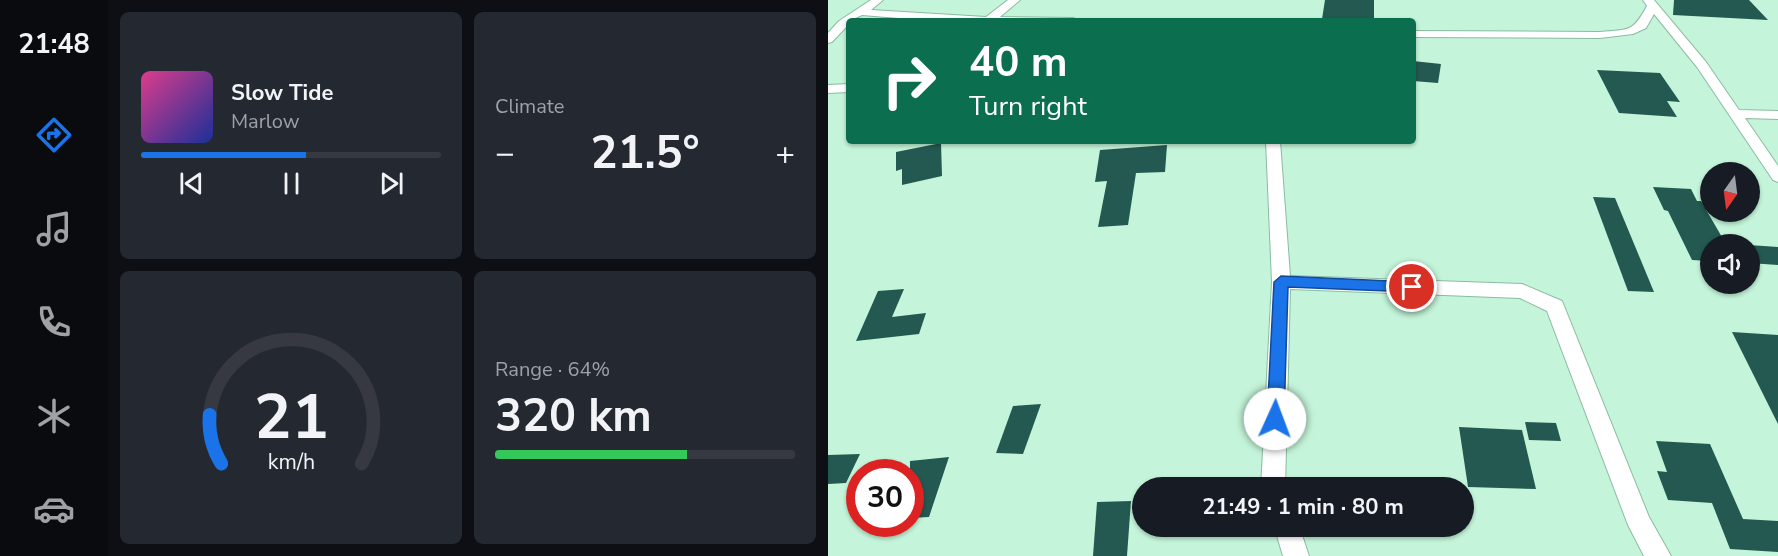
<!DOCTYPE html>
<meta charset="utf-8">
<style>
body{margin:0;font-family:"Nunito Sans",sans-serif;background:#242831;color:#f1f3f6;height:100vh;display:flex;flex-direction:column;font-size:22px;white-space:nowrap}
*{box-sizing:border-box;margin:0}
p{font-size:20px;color:#9ea1a6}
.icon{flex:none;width:33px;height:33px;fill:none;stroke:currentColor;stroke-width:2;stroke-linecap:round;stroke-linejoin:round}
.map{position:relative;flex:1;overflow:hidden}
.sheet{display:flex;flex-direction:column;gap:12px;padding:12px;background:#0d0f14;width:720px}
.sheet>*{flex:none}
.top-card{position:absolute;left:18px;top:18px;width:570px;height:126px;border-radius:6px;box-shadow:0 2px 4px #0004;background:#0b6e4f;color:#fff;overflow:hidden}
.needle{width:39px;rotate:194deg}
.controls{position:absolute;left:872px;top:162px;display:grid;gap:12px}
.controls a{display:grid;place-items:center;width:60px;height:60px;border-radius:50%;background:#171b24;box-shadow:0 2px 4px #0004;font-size:30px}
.speed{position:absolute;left:18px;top:459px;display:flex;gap:12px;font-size:30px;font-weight:700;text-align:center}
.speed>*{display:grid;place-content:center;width:78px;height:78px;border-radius:50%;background:#171b24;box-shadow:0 2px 4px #0004;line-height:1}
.speed .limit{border:9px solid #d22;background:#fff;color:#111}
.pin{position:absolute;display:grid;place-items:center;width:51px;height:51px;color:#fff;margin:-26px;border:3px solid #fff;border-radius:50%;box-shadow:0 2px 6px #0007}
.me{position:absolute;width:66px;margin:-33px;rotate:2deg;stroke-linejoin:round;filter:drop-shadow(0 0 4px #0008)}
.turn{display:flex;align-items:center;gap:21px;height:126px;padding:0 24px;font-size:27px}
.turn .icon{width:78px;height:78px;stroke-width:2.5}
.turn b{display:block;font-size:42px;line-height:51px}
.big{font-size:45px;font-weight:700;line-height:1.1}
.sheet .tile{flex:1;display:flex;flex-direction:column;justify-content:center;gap:9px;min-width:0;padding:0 21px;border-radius:9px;background:#242831}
.sheet .dial{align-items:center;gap:0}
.dial svg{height:156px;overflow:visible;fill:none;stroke:#363941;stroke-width:7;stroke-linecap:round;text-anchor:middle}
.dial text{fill:#f1f3f6;stroke:none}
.song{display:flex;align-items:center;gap:18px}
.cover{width:72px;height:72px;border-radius:9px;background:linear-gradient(135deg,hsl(330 70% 55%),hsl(230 70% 35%))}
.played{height:6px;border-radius:3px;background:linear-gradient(90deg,#1a73e8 55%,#363941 55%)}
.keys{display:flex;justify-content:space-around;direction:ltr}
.heat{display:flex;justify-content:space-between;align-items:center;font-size:33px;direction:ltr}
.charge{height:9px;border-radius:4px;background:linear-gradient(90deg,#34c759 64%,#363941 0)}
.sheet .tiles{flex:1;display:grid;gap:12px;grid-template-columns:repeat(2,1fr)}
.trip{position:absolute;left:304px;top:477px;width:342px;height:60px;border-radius:30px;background:#171b24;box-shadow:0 2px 4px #0004;font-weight:700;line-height:60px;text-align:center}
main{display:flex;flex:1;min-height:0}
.tab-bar{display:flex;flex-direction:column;width:108px;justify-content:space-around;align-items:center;background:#090b0e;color:#9ea1a6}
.tab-bar .icon{width:42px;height:42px}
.tab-bar .active{color:#1a73e8}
.tab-bar b{font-size:27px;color:#f1f3f6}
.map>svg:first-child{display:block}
.building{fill:#235950}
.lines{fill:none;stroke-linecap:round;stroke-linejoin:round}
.minor-casing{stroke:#8bbba0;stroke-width:2}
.minor{fill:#fff;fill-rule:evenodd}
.route{fill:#1a73e8;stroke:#114b97;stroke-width:1.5}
</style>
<main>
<nav class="tab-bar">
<b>21:48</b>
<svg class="icon active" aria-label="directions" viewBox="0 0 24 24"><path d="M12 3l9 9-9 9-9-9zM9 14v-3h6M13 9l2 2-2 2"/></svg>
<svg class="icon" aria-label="music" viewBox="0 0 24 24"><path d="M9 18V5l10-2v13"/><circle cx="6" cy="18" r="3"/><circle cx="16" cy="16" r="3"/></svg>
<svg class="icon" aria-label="phone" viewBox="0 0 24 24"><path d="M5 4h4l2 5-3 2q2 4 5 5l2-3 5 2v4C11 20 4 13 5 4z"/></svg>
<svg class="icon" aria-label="climate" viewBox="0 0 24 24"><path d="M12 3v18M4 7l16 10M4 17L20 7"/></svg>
<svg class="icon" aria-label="car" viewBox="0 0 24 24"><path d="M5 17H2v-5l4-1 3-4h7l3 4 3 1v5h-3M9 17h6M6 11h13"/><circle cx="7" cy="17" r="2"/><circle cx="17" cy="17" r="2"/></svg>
</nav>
<section class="sheet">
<div class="tiles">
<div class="tile">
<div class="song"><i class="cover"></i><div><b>Slow Tide</b><p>Marlow</p></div></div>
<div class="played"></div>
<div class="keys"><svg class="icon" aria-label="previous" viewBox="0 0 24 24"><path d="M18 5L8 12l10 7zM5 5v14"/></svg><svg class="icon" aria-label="pause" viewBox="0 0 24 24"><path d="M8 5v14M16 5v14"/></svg><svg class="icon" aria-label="next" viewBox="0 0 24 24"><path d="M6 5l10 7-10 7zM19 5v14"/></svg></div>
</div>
<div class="tile"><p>Climate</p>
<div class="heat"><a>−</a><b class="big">21.5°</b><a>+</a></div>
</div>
<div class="tile dial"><svg viewBox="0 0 100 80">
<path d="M14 69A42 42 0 1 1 86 69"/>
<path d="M14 69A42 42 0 0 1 8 44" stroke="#1a73e8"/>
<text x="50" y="56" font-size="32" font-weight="700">21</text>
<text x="50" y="72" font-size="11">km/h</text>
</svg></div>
<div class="tile"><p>Range · 64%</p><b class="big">320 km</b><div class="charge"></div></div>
</div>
</section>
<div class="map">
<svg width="950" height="556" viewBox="0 0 950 556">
<rect width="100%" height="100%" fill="#c4f5da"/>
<g class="building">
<path d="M497 0H546V21L494 19Z"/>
<path d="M846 0H921L940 20 845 15Z"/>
<path d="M585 61 613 64 610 83 585 81Z"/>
<path d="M769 70 832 73 852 102 839 101 849 117 791 113Z"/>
<path d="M113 143 114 176 74 185V169L68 171V152Z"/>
<path d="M339 145 337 172 308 173 300 225 270 227 279 181 267 182 272 150Z"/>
<path d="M825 187 863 189 869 201H873L898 244H882V261L864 260 840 211 836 210Z"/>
<path d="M765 197 787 198 826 292 800 291Z"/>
<path d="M921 245 950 247V265L921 263Z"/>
<path d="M76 289 64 317 98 313 91 334 28 341 50 291Z"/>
<path d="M904 332 950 335V424Z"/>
<path d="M213 404 195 454 168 453 185 406Z"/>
<path d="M697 422 728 423 733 441 701 440Z"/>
<path d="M631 427 694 430 708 489 640 487Z"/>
<path d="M828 441 882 444 915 519 950 521V552L902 549 884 503 840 500 829 471 839 472Z"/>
<path d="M32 454 18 483 0 484V455Z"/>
<path d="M121 457 101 517 82 518V461Z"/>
<path d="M303 501 299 556H265L269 502Z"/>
</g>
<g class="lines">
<defs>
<g id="minor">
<path d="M43 0H55L43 10 158 17 180 0H192L172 17 245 18 251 21H107L34 15 21 21V24L4 42 0 43V33L11 21Z"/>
<path d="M815 0H826L878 62 911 110 950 111V119L917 118 950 166V182L945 180 869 67 826 14 818 28 805 34 772 38 585 37V31L772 32C802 29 804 33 819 6Z"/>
<path d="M21 84V92L0 93V85Z"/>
<path d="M438 141H452L462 276 694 284 734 301 821 517 843 556H816L800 525 719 311 692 298 462 289 457 488H433L444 282Z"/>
<path d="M446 526H471L481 556H455Z"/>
</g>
</defs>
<use href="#minor" class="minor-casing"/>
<use href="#minor" class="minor"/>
</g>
<path class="route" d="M453 276 584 282 591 287 584 292 460 287 456 419 453 424 447 426 442 424 439 419 446 282Z"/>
</svg>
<div class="controls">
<a><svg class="needle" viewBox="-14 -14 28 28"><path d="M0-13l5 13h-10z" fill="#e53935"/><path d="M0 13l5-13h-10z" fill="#9ea1a6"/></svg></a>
<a><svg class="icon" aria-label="sound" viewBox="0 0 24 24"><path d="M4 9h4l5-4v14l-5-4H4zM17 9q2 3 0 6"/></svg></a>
</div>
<div class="speed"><div class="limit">30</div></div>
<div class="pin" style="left:584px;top:287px;background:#d93025"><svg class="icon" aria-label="arrive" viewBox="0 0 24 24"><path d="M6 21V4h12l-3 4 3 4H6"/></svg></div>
<svg class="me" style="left:447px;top:419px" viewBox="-20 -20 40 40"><circle r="19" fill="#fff"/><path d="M0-13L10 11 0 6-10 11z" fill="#1a73e8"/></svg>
<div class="trip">21:49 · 1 min · 80 m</div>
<div class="top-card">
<div class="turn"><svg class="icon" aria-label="right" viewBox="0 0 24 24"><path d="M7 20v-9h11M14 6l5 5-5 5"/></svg><div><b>40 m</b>Turn right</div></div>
</div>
</div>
</main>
